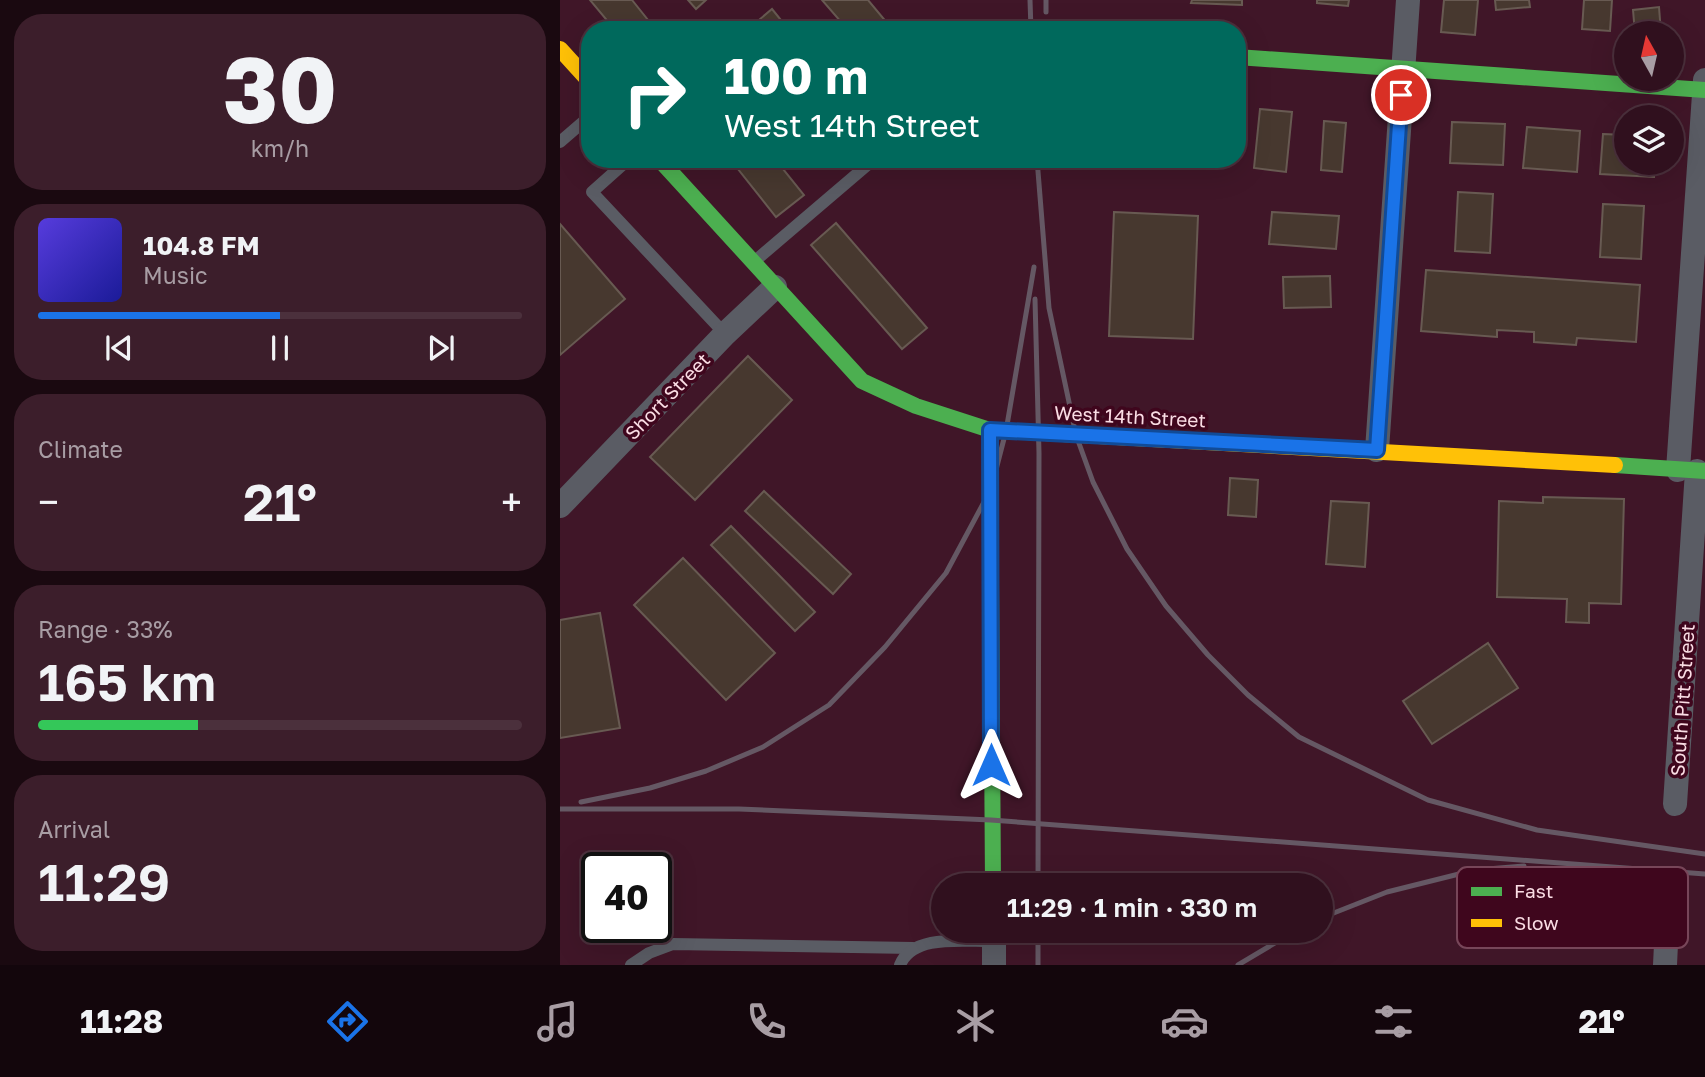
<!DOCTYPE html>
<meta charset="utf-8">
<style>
body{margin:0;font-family:"Golos Text",sans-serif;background:#3c1e2b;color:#f1f3f6;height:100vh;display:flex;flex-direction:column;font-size:26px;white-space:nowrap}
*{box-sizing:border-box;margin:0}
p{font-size:23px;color:#a89da4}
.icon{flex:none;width:38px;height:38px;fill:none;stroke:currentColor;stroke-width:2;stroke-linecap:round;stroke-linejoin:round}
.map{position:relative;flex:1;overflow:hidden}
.drawer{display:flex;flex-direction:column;gap:14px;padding:14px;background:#1a0910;width:560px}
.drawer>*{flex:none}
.guide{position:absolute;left:21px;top:21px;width:665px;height:147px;border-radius:28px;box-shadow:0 7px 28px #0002,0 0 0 2px #4b303c;background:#00695c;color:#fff;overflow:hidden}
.needle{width:46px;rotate:352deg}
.controls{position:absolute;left:1054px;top:21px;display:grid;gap:14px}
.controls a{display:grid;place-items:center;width:70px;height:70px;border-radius:50%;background:#30101e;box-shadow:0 7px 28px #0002,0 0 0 2px #4b303c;font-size:35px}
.speed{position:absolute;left:21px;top:852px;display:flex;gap:14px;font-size:35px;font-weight:700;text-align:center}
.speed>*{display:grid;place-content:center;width:91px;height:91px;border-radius:50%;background:#30101e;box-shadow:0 7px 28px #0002,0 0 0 2px #4b303c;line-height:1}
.speed .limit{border:4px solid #111;border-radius:10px;background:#fff;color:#111}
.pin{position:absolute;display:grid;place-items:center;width:60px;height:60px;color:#fff;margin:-30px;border:4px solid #fff;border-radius:50%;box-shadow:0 2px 7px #0007}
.me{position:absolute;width:77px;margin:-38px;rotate:0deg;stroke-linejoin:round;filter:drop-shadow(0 0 5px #0008)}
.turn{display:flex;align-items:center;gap:24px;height:147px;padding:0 28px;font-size:32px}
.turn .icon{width:91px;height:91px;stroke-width:2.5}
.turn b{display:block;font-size:49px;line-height:60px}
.big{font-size:52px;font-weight:600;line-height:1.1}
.drawer .widget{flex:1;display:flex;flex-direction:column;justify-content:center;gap:10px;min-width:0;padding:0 24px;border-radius:28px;background:#3c1e2b}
.drawer .dial{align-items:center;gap:0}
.dial b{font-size:91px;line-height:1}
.song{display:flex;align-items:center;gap:21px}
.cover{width:84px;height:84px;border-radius:10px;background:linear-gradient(135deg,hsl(250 70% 55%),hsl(240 70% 35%))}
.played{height:7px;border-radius:4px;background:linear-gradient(90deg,#1a73e8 50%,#4b303c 50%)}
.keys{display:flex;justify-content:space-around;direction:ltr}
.heat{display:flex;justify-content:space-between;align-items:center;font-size:38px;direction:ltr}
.charge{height:10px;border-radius:5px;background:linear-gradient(90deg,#34c759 33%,#4b303c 0)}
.trip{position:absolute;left:371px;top:873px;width:402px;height:70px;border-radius:35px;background:#30101e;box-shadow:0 7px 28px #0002,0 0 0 2px #4b303c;font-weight:600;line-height:70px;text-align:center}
.dock{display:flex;height:112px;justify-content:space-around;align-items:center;background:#13060c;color:#a89da4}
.dock .icon{width:49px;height:49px}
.dock .on{color:#1a73e8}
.dock b{font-size:32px;color:#f1f3f6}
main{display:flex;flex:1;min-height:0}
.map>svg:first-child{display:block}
.building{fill:#47382f;stroke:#685a52;stroke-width:2}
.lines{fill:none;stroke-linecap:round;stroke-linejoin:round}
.lane{stroke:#5a5c64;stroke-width:12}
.street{stroke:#5a5c64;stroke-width:24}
.fast{stroke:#4caf50;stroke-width:16}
.slow{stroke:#ffc107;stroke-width:16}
.rail{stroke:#655864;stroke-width:5}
.route-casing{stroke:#114b97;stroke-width:18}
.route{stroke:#1a73e8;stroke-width:12}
.labels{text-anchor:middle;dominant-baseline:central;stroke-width:7;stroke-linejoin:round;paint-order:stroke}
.street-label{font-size:19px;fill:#fadde4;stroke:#3f061d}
.key{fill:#3f061d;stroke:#774659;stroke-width:2}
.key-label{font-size:19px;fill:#fadde4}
</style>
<main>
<section class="drawer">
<div class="widget dial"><b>30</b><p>km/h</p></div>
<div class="widget">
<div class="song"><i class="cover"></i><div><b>104.8 FM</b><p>Music</p></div></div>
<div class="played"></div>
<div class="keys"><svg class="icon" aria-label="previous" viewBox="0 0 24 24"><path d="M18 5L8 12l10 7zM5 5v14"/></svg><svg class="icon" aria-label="pause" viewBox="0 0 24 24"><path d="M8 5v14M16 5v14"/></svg><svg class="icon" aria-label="next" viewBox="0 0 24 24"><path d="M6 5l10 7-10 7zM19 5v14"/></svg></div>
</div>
<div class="widget"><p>Climate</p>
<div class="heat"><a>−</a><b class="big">21°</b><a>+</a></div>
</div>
<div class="widget"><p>Range · 33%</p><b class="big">165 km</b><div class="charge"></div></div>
<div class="widget"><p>Arrival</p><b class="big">11:29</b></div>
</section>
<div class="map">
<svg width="1145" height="965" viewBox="0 0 1145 965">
<rect width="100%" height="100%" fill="#401628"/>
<g class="building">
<path d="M30 0H72L96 30H55Z"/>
<path d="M128 0H146L136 9Z"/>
<path d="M262 0H308L333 30H288Z"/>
<path d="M632 0H682V5L631 3Z"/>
<path d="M757 0H789L788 6 757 3Z"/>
<path d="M884 0H918L915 35 881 32Z"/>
<path d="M935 0H969L970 7 936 10Z"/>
<path d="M1024 0H1052L1050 31 1022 29Z"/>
<path d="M1099 7 1101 33H1075L1073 10Z"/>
<path d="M212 9 229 30H187Z"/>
<path d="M700 109 732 112 726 172 694 168Z"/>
<path d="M764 121 786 123 782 172 761 170Z"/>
<path d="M892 122 945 124 943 165 890 163Z"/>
<path d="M967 127 1020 131 1017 172 963 168Z"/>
<path d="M1043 134 1066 135V163H1095L1094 177 1040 174Z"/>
<path d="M170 159H215L244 195 216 217Z"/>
<path d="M898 192 933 194 930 253 895 251Z"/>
<path d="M1043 204 1084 206 1081 259 1040 257Z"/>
<path d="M554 212 638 216 633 339 549 336Z"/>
<path d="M712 212 779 216 776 249 709 244Z"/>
<path d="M276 223 367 328 342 349 251 245Z"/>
<path d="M0 224 65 299 0 355Z"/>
<path d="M866 270 1080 285 1076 342 1017 338 1016 345 974 342V332L937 330V337L861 331Z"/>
<path d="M770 276 771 307 724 308 723 277Z"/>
<path d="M188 356 232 400 135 500 90 457Z"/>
<path d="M670 478 698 480 696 517 668 515Z"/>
<path d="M204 491 291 574 273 594 185 511Z"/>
<path d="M983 497 1064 499 1061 604 1029 603V623L1006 622 1007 599 937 597 939 501 983 503Z"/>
<path d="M771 501 809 503 805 567 766 564Z"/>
<path d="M171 526 255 612 235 631 151 545Z"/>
<path d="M123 558 215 653 166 700 74 605Z"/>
<path d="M40 613 60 728 0 738V620Z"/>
<path d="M928 643 958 688 872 744 843 701Z"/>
</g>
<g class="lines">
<g class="lane">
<path d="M0 142 30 116"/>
<path d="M69 159 32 192 165 334"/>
<path d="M196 260 312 161 310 159"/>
<path d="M71 965 89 953 113 944 353 948"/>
<path d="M340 965C353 933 406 942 434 941"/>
</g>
<g class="street">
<path d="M817 450 848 0"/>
<path d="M1118 470 1145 80"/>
<path d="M0 506 165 334 215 287"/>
<path d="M1115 804 1137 471"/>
<path d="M434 931V965"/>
<path d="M1105 965 1108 903"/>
</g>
<g class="fast">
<path d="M677 57 1145 90"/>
<path d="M99 159 302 381 356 406 430 430 467 432"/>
<path d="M430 430 433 886"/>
<path d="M1055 465 1145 471"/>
</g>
<g class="slow">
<path d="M0 49 30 82"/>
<path d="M467 432 1055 465"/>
</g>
<g class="rail">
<path d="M470 0 471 30"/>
<path d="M486 0V12"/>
<path d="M477 159 489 308 516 435 533 482 567 549 606 606 648 655 688 695 739 737 868 800 977 830 1145 854"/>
<path d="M475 299 479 453 478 886"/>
<path d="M21 802 90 788 146 771 203 747 269 705 325 647 386 573 431 489 446 431 474 267"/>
<path d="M0 809H179L431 820 1145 874"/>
<path d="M761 918 827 892 915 870 964 866"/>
<path d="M478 931V965"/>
<path d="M678 965 735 931"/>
</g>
</g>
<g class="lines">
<defs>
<path id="route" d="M431 765 430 430 817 450 841 95"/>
</defs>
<use href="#route" class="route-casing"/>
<use href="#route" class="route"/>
</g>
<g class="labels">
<g class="street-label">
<text transform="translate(107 396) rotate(-46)">Short Street</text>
<text transform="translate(570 416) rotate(3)">West 14th Street</text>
<text transform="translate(1122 700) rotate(-86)">South Pitt Street</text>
</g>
</g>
<rect x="897" y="867" width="231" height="81" rx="10" class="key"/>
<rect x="911" y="887" width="31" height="9" fill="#4caf50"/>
<rect x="911" y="919" width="31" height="8" fill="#ffc107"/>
<g class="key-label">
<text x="954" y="898">Fast</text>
<text x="954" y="930">Slow</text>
</g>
</svg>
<div class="controls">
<a><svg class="needle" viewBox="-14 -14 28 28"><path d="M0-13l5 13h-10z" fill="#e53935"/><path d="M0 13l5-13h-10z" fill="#a89da4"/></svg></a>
<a><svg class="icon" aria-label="layers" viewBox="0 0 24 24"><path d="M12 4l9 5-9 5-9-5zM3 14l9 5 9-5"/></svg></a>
</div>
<div class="speed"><div class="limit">40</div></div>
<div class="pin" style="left:841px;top:95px;background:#d93025"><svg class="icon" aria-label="arrive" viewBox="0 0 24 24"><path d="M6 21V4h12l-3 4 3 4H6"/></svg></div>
<svg class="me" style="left:431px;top:765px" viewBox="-20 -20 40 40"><path d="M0-17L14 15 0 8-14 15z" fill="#1a73e8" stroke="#fff" stroke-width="4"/></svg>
<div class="trip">11:29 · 1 min · 330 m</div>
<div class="guide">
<div class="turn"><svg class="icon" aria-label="right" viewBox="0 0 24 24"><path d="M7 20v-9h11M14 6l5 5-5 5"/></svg><div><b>100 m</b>West 14th Street</div></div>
</div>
</div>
</main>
<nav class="dock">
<b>11:28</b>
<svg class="icon on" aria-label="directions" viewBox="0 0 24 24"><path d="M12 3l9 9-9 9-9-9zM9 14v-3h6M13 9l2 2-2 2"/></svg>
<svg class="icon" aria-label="music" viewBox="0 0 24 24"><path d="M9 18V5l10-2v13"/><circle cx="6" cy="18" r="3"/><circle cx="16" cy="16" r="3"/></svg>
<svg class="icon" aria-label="phone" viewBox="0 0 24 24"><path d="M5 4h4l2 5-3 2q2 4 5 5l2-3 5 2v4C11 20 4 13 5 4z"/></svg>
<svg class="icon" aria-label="climate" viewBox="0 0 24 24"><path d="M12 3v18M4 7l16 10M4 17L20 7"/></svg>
<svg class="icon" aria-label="car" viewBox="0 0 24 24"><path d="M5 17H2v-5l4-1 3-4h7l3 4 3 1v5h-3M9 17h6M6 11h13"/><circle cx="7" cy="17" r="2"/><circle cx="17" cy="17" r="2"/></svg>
<svg class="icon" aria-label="filters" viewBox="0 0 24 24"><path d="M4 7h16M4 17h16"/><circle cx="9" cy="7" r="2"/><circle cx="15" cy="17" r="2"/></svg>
<b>21°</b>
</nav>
